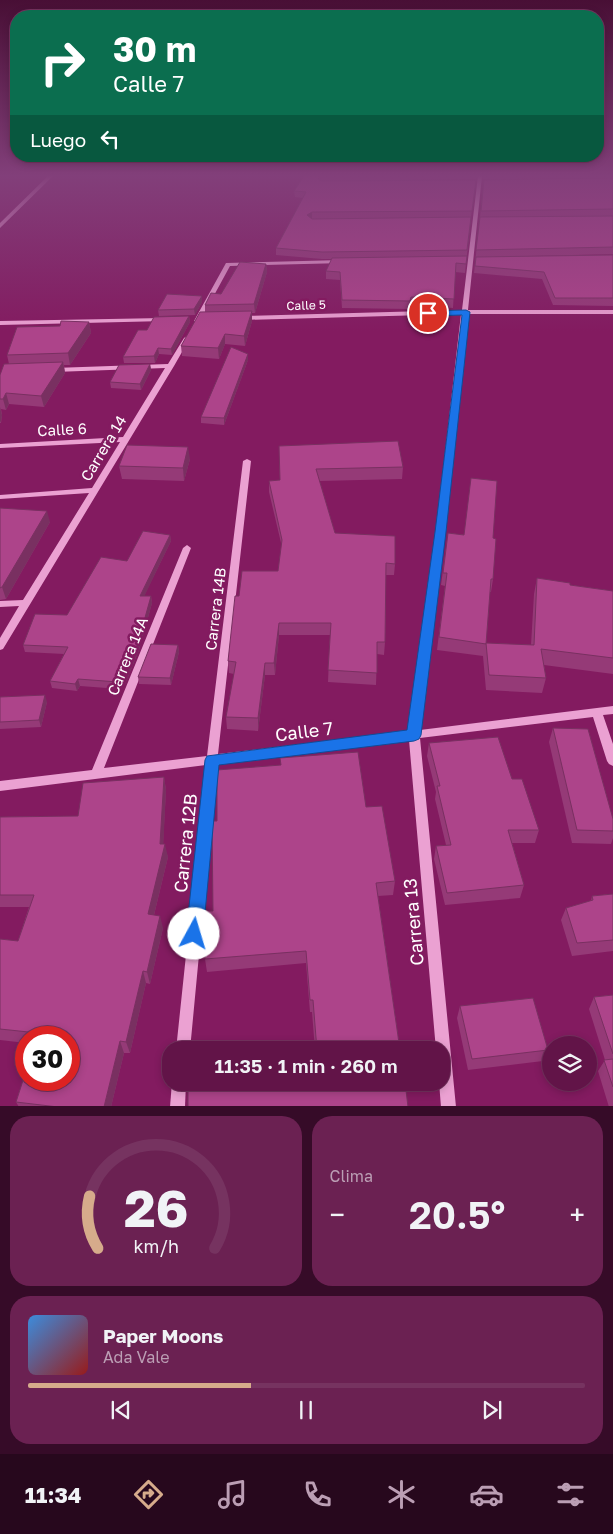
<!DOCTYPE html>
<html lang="es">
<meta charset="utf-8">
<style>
body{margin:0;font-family:"Golos Text",sans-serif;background:#6b2152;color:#f1f3f6;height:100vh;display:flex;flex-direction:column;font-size:19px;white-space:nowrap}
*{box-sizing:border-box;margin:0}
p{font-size:16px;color:#bb9eb4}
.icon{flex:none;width:28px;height:28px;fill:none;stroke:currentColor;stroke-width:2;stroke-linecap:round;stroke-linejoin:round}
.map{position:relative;height:1106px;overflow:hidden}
.details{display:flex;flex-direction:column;gap:10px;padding:10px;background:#360b28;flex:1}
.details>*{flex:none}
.banner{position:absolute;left:10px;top:10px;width:594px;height:152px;border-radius:20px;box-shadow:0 2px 8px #0003,0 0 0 1px #763360;background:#0b6e4f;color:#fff;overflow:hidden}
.controls{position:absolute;left:542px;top:1036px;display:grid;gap:10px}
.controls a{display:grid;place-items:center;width:55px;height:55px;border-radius:50%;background:#621448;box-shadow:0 2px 8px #0003,0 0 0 1px #763360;font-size:25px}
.speed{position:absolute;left:15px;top:1026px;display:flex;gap:10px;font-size:25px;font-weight:700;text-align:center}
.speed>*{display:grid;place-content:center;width:65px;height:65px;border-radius:50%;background:#621448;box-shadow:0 2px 8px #0003,0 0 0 1px #763360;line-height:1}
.speed .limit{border:8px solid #d22;background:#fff;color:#111}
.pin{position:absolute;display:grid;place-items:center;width:42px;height:42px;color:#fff;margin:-21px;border:2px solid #fff;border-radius:50%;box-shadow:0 1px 5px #0007}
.me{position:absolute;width:55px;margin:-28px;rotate:6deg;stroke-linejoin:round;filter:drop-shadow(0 0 4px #0008)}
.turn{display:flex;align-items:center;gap:18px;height:105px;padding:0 20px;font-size:22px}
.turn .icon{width:65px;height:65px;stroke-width:2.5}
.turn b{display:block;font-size:35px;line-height:42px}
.then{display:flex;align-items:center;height:48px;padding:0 20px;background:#0003;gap:10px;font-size:19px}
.big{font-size:38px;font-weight:600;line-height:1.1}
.details .tile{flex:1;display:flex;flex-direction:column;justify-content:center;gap:8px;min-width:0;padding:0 18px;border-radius:20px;background:#6b2152}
.details .dial{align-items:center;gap:0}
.dial svg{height:130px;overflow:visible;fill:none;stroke:#763360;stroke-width:7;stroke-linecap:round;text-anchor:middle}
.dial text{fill:#f1f3f6;stroke:none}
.song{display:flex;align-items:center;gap:15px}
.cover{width:60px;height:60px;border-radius:8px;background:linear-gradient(135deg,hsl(210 70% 55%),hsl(0 70% 35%))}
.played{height:5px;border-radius:2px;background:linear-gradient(90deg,#d6ab8b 40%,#763360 40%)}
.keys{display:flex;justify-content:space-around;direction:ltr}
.heat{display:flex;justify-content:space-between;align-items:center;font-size:28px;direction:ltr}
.details .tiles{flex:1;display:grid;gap:10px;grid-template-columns:1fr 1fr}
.tile:last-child{grid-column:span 2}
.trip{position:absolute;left:162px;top:1041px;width:288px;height:50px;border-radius:20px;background:#621448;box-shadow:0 2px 8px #0003,0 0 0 1px #763360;font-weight:600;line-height:50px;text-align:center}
.tab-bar{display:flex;height:80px;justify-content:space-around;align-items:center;background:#27081d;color:#bb9eb4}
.tab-bar .icon{width:35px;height:35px}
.tab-bar .selected{color:#d6ab8b}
.tab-bar b{font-size:22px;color:#f1f3f6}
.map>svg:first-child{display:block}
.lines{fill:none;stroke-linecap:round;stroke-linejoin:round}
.minor{fill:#eba1d2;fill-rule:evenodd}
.wall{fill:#953a77}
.shaded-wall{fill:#793061}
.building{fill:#ad448a;stroke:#793061}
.route{fill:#1a73e8;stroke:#114b97}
.labels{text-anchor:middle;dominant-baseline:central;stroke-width:5;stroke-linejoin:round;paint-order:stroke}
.far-street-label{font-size:12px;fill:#fff;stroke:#831b60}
.street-label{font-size:15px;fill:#fff;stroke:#831b60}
.near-street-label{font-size:18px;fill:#fff;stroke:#831b60}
</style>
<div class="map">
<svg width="613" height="1107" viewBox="0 0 613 1107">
<rect width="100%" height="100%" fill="#831b60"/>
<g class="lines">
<g class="minor">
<path d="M48 176H53L0 228V223Z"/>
<path d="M478 176H482L468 310H613V314H468L444 532 420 730 613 706V714L603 715 613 744V766L609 764 607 761 593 717 420 738 456 1107H441L439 1082H441V1050H436L409 740 217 764 190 1050H176L206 765 0 791V781L92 770 183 548 187 545 191 548 104 768 207 756 243 461 247 459 251 461 218 754 409 731 436 532 461 314 241 320 238 318 241 316 462 310Z"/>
<path d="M342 260 344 261V263L230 266 200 321 197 323 194 321 226 263Z"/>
<path d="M163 318 166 320 165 321 0 325V321Z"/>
<path d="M187 336 190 338 174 366 3 649 0 650V638L19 606 0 607V601L23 600 89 493 0 499V495L92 488 120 442 0 448V444L123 437 165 368 54 372 51 370 54 368 168 364 184 338Z"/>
<path d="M172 1082H186L185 1107H170Z"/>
</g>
</g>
<g class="wall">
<path d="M304 176H477L475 179 384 180H476L471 217 311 219H312L471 217 465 273 455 272 453 308 410 305 409 309 342 308 340 280 326 279V271L332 259H322L276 255V248L303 198 295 197 294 191Z"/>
<path d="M483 176H613V216L480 217 484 180 534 179H484Z"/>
<path d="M613 216V254L492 257 613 255V306L553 305 542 279 474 273 480 217Z"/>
<path d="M266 264 267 272 255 313H252V321L245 346 225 344 219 359 182 356 181 346 205 312V305Z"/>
<path d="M202 296V302L195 315 159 316 158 310Z"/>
<path d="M189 316 190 322 172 355 159 354 155 363H124L123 357 147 330Z"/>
<path d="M89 322 91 333 70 365H64L65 373 44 407 9 404 6 410 1 409 2 415 1 423H0V375L9 364 7 355 60 326Z"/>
<path d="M248 360 224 425 201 423V417Z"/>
<path d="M150 364 151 370 141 390 111 388 110 382Z"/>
<path d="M279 446 403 467 402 479 319 481 335 533 395 564 394 575H386L385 642 384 655 377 654 376 685 328 682 330 635H279L275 675H265L258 731 227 729 226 717 234 674 229 673 228 661 239 596 278 571 282 547 269 492V481L280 480Z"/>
<path d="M190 459 184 481 122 479 119 466Z"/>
<path d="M0 508 50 522 6 599 0 600Z"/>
<path d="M448 533 493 538V579L491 592H490L486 643 531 645 534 594 537 578 570 585 613 591V674L544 665 546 678 542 693 486 690 483 656 437 650 445 586 441 585Z"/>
<path d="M170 535 171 541 144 596H151L152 603 139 650 125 684H121L120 689 80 686 77 691 52 688 50 681 64 654 25 652 23 645 67 615 127 561Z"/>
<path d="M178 645 179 652 171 685 139 684 138 677Z"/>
<path d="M0 697 47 702 41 727 0 729Z"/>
<path d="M553 728 613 819V838L611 844 572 843 549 742Z"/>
<path d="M429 743 512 779 539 830 535 843H512L524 885 520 898 445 905 434 859 436 846 446 845 435 799 436 792 427 756Z"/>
<path d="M164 777 166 790 163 844 168 857 154 915 163 928 150 984 146 983 130 1053H124L111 1107H19L16 1102 69 1038H26V1043L0 1040V939L18 941 29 907H0V817L78 816Z"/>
<path d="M366 807 395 881 393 895 378 896 400 1050H315L312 1012H310L306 963 207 972 205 959 213 911Z"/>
<path d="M613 894V951L572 956 561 920 566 908 591 901 592 896Z"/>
<path d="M613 995V1107H609L598 1071 605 1060 589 1009 594 997Z"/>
<path d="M460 1006 548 1050 543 1061 468 1070 457 1018Z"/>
</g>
<g class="shaded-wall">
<path d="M312 212V218L307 221V215Z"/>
<path d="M266 264 267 272 255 313 254 304Z"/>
<path d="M202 296V302L195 315 194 309Z"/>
<path d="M252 311V321L245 346 244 336Z"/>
<path d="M189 316 190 322 172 355 171 349Z"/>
<path d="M89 322 91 333 70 365 68 353Z"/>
<path d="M225 334V344L219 359 218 348Z"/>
<path d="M158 348 159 354 155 363 154 356Z"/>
<path d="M248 354V360L224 425V418Z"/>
<path d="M63 362 65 373 44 407 41 396Z"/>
<path d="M150 364 151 370 141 390 140 384Z"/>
<path d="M6 393 9 404 6 410 3 399Z"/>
<path d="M0 407 2 415 1 423 0 421Z"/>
<path d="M188 447 190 459 184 481 183 468Z"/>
<path d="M47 511 50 522 6 599 2 587Z"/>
<path d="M170 535 171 541 141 603 140 596Z"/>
<path d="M151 596 152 603 139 650 125 684 124 677Z"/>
<path d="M279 623V635L275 675 274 663Z"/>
<path d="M178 645 179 652 171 685 170 678Z"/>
<path d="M265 663V675L258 731V718Z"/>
<path d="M120 677 121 684 120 689 118 682Z"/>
<path d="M78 679 80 686 77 691 75 684Z"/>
<path d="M45 695 47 702 41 727 39 720Z"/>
<path d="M164 777 166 790 163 852 165 844 168 857 151 927 148 914 160 844Z"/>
<path d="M160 916 163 928 150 984 147 972Z"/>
<path d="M143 971 146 983 130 1053 126 1042Z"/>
<path d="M120 1041 124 1053 111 1107H104Z"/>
</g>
<g class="building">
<path d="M304 176H321L318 179 322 181 476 180 472 211 312 212 307 215 312 219 471 217 467 250 322 252 276 248 306 192 294 191Z"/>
<path d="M613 178V209L481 211 484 180Z"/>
<path d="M613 216V247L476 250 480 217Z"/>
<path d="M613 255V298H555L544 272 475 266 476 257Z"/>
<path d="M467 256 466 264 456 263 454 299 411 297 410 301 342 300 340 272 326 271 332 258Z"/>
<path d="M240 262 266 264 254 304 205 305 211 293 221 294Z"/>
<path d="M167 294 202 296 194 309 158 310Z"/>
<path d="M252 311 244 336 225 334 218 348 181 346 200 312Z"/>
<path d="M189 316 171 349 158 348 154 356 123 357 138 330H147L154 317Z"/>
<path d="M61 321 89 322 68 353 7 355 17 327 60 326Z"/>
<path d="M231 347 248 354 224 418 201 417Z"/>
<path d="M63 362 41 396 6 393 3 399H0V375L4 364Z"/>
<path d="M150 364 140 384 110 382 119 365Z"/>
<path d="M398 441 403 467 316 469 335 533 395 536V564L386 563 385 642H377V673L328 670 331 623H279L274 663H265L258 718 226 717 236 662 228 661 235 596H239L242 571H278L282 540 269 481 280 480 279 446Z"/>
<path d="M127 445 188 447 183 468 119 466Z"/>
<path d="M471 478 497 481 493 538 496 539 493 579H491L486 644 439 637 447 573H443L448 533 464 535Z"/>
<path d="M0 508 47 511 2 587 0 588Z"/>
<path d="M143 531 170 535 140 596H151L138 643 124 677H120L118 682 78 679 75 684 50 681 68 647 23 645 35 614 67 615 101 557 127 561Z"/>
<path d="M537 578 570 583V585L613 591V658L541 649 546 678 489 675 486 643 534 645Z"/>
<path d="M151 644 178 645 170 678 138 677Z"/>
<path d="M45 695 39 720 0 722V697Z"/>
<path d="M553 728 588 729 613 819V831L577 830Z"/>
<path d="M498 737 512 779H522L539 830H508L524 885 447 893 436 846 451 845 437 786H440L429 743Z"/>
<path d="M358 752 366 807 382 806 395 881 376 883 400 1050H317L313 1000H310L306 951 205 959 206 911H213L212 821H217V770L281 765 280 758Z"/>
<path d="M164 777 160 844H165L148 914 160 916 147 972 143 971 126 1042 120 1041 104 1107H58L16 1102 26 1071V1080H69V1038H37L38 1033 0 1029V939L18 941 34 895H0V817L78 816 83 783Z"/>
<path d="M613 894V940L577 943 566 908 593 900 592 896Z"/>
<path d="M613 995V1054L594 997Z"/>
<path d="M533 998 548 1050 472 1059 460 1006Z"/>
<path d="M613 1059V1087L604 1060Z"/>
<path d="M188 1082H405L408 1107H188Z"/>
</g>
<linearGradient id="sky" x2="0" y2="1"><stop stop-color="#480f35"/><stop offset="0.53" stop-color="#823f7a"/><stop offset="1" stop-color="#823f7a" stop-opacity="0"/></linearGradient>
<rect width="613" height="331" fill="url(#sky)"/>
<path class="route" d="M466 310 470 312 446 532 421 735 419 739 414 741 219 765 203 934 200 940 194 942 189 940 186 934 205 760 207 756 407 730 435 532 462 315 428 316 424 313 428 311Z"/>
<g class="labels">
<g class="far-street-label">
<text transform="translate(306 305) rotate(-2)">Calle 5</text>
</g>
<g class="street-label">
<text transform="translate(62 429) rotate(-3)">Calle 6</text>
<text transform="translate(103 448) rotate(-59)">Carrera 14</text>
<text transform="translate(215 609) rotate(-83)">Carrera 14B</text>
<text transform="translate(127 656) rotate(-68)">Carrera 14A</text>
</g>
<g class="near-street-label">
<text transform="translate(304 731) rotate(-7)">Calle 7</text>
<text transform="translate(185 843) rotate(-84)">Carrera 12B</text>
<text transform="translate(413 922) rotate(-95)">Carrera 13</text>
</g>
</g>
</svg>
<div class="controls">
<a><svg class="icon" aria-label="layers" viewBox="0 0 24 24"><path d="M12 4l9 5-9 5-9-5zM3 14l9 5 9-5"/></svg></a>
</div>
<div class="speed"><div class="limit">30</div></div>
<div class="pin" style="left:428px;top:313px;background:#d93025"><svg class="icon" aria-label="arrive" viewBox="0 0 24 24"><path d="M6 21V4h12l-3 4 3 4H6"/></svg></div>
<svg class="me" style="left:194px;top:934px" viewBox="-20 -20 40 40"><circle r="19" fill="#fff"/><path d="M0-13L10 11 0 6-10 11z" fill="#1a73e8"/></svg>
<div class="trip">11:35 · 1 min · 260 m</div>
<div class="banner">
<div class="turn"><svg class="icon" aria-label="right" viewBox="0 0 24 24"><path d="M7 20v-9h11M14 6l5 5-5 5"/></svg><div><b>30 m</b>Calle 7</div></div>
<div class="then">Luego<svg class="icon" aria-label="left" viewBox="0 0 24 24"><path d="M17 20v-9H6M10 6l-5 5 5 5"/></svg></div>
</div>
</div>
<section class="details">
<div class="tiles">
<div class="tile dial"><svg viewBox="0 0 100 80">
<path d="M14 69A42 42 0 1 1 86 69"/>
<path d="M14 69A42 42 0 0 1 9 37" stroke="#d6ab8b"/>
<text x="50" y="56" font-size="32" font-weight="700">26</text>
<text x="50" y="72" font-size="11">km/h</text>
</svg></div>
<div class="tile"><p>Clima</p>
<div class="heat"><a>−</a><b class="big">20.5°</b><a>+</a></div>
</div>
<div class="tile">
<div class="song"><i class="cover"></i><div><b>Paper Moons</b><p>Ada Vale</p></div></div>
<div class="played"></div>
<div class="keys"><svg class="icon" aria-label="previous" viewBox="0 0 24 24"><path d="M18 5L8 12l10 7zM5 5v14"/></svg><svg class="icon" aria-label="pause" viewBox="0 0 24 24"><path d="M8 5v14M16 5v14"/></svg><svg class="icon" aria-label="next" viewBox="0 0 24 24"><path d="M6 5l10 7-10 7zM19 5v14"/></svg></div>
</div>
</div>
</section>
<nav class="tab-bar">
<b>11:34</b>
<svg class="icon selected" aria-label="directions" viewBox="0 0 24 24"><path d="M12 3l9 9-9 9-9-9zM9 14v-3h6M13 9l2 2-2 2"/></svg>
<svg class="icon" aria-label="music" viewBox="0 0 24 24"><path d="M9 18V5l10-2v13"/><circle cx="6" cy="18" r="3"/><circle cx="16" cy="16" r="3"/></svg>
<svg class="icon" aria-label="phone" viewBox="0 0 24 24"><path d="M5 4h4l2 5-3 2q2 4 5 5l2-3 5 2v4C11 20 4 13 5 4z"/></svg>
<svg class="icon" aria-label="climate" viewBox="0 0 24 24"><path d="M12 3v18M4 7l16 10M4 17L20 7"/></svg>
<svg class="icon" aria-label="car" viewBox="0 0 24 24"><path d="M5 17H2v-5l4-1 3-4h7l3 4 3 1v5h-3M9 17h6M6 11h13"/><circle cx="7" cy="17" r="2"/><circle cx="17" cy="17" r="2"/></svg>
<svg class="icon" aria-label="filters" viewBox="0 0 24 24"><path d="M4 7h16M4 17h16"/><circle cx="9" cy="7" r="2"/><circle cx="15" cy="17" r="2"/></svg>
</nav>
